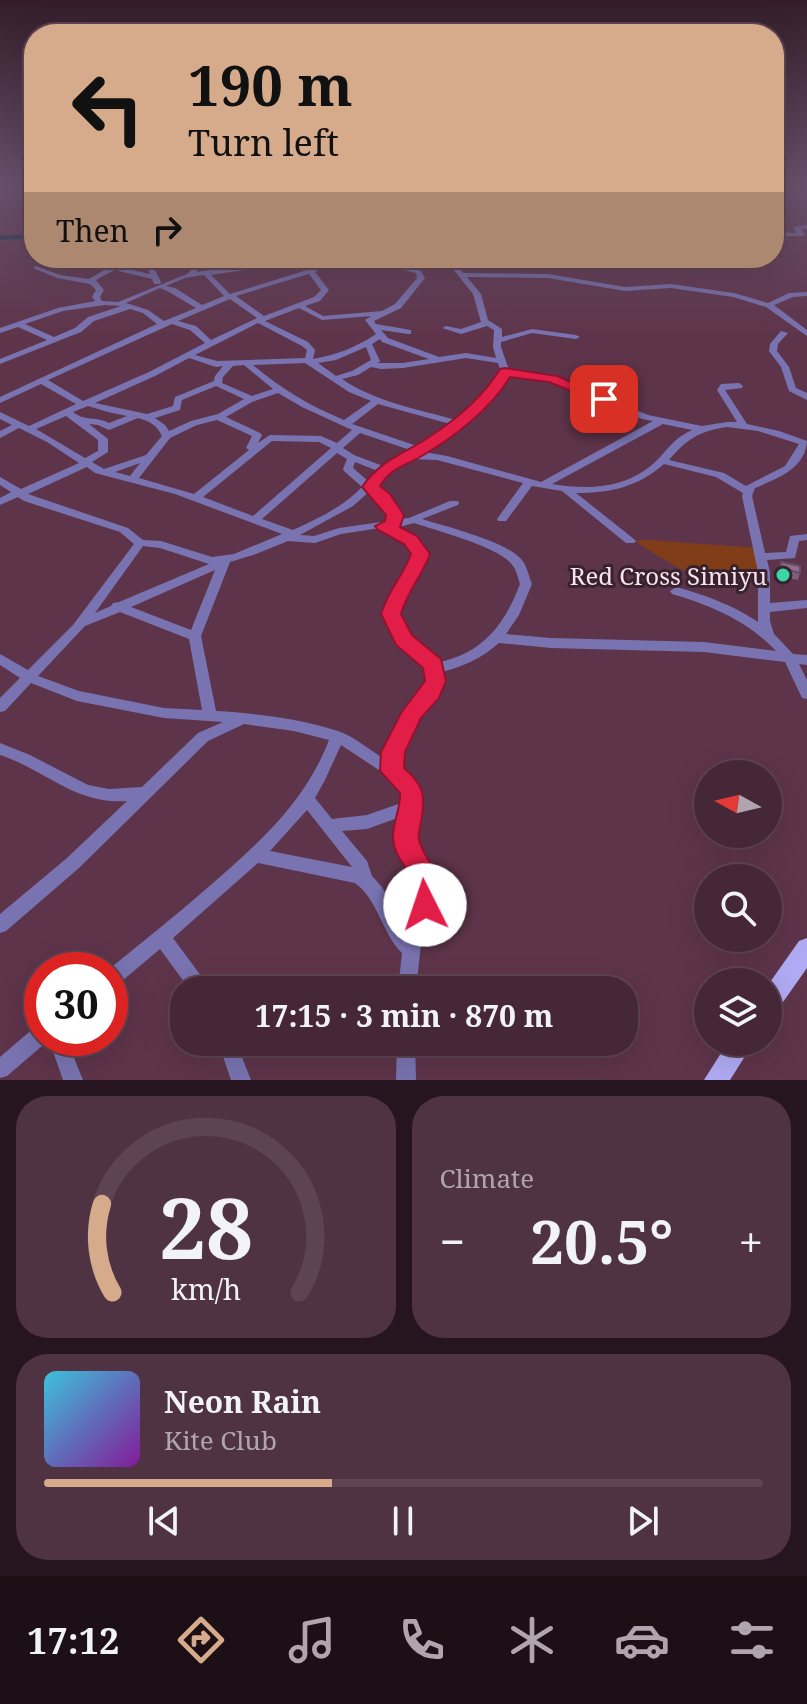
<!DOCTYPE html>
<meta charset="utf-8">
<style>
body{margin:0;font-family:"Noto Serif",serif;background:#503343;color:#f1f3f6;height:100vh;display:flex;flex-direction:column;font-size:30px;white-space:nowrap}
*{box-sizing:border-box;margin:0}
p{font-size:26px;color:#b0a5ae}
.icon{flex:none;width:44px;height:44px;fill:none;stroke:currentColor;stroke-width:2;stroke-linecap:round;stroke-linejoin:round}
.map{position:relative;height:1080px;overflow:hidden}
.panel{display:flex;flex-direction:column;gap:16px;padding:16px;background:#26151f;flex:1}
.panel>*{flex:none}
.top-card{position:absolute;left:24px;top:24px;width:760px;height:244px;border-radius:32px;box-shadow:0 8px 32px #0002,0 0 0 2px #5e4453;background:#d6ab8b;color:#111;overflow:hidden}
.needle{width:52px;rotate:278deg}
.buttons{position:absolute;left:694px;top:760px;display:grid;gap:16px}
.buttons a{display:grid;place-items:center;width:88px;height:88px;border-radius:50%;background:#462738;box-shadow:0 8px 32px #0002,0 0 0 2px #5e4453;font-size:40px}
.speed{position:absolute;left:24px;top:952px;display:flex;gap:16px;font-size:40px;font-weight:700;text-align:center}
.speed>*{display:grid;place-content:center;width:104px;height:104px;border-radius:50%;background:#462738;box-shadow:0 8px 32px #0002,0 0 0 2px #5e4453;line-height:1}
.speed .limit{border:12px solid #d22;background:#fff;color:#111}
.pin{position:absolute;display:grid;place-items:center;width:68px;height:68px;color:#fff;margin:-34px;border-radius:16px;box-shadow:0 4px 12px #0006}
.me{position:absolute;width:88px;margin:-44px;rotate:356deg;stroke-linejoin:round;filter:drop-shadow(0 0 6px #0008)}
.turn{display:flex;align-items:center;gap:28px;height:168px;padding:0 32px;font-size:36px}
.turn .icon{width:104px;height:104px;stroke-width:2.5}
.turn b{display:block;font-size:56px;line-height:68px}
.then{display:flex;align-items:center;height:76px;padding:0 32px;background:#0003;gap:16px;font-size:30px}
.big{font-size:60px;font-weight:700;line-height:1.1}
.panel .widget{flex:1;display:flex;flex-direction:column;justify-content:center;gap:12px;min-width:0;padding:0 28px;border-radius:32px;background:#503343}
.panel .dial{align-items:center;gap:0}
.dial svg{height:208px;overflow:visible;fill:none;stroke:#5e4453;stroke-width:7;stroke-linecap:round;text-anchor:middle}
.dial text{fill:#f1f3f6;stroke:none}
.song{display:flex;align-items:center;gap:24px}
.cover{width:96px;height:96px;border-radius:12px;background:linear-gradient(135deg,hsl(190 70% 55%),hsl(290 70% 35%))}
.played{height:8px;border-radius:4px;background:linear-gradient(90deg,#d6ab8b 40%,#5e4453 40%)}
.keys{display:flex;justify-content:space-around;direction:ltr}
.heat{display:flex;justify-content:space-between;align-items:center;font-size:44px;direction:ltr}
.panel .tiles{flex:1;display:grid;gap:16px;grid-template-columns:1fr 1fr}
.widget:last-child{grid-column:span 2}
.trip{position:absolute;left:170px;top:976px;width:468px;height:80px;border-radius:32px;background:#462738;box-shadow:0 8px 32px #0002,0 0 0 2px #5e4453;font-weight:700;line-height:80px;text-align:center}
.tab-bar{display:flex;height:128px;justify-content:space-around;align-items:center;background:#1c1016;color:#b0a5ae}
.tab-bar .icon{width:56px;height:56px}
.tab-bar .active{color:#d6ab8b}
.tab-bar b{font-size:36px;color:#f1f3f6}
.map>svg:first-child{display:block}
.green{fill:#803d17}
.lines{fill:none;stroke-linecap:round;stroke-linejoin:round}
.river{fill:#003142;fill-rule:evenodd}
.minor{fill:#7974b1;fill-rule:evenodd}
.major{fill:#b0aaf4;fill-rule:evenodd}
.wall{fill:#7d5f7c}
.building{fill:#916e90;stroke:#664d65;stroke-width:2}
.route{fill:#e11d48;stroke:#92132f;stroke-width:2}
.poi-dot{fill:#3bd4a4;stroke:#37232d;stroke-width:3}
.labels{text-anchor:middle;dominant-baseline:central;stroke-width:6;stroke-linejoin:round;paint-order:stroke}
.poi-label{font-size:24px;fill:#fce1ee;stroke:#37232d;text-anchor:end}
</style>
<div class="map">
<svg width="807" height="1080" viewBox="0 0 807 1080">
<rect width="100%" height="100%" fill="#5e344a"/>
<path class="green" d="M648 540 758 548 760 580C705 587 679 570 635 541Z"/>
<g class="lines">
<path class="river" d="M34 234V238L0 240V236Z"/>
<g class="minor">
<path d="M807 225V229H801L805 235 804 236H774V232L797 233 793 228 794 227Z"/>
<path d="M80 258H86L85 261C108 274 114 258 133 258L121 266 123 268 150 274 143 258H149L161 282 160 284H154L152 279 119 271 116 269 96 280 104 290 100 297 102 301 118 302 187 274 204 258H211L196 272 250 265 270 258H280L251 269 211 275 230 294 307 270 281 258H290L313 268 331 258H339L315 272 329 290 320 301 305 306 323 316 382 311 395 304 417 278 416 273 356 258H368L421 271 425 278 401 308 374 321 376 324 411 330V334H408L381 330 388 338 439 357 466 353 496 358 493 347 494 330 487 326 461 334 442 328 446 326 461 329 481 322 473 294 444 258H451L463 273 548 274 625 287 671 284 734 293 768 303 789 293 807 292V296L793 297 774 305 807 330V336L766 307 733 297 671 288 625 291 548 278 467 277 481 294 488 320 502 329V337L532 329 576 335 580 337 576 339 532 333 501 342V347L509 370 555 377 648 415 702 426 727 422H737L717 390 721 384 739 383 743 386 742 388 725 390 747 424 779 431 807 441C805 469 778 478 755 488L752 496 765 553 786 552 790 536 807 534V540L799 541 795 558 767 560 770 572V603L807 600V608L770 612V621L774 634 793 654 807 655V665L799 664 807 680V699L802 698 785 662 704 652 551 648 499 643C482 658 463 667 441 672 445 694 425 703 415 720 406 735 401 752 399 769 405 773 415 780 418 787 424 802 416 824 414 839L428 862 438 891 421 944 416 990H398L402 953C381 932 379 901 355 883L258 863 173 938 207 984 210 990H190L160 949 116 986 110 989V970H108C143 941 179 913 213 883 262 840 305 802 329 740L294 731 244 724 208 741 79 868 6 931 0 933V914L67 858 127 801C75 805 46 770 0 755V743L30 755 88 785 109 789 142 787 198 733 223 722 164 718 77 701 31 683 5 711 0 712V698L20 678 0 665V654L28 670 73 625 134 544 120 532 24 501 18 497 0 505V498L11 492 0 485V477L21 489 79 463 47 442 19 428 0 438V431L12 425 0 419V412L29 426 76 404 41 384 0 403V397L157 324 143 313 130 309 94 321 81 332 0 364V359L47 340 18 327 0 333V328L58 308 95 301 92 297 96 290 90 284 57 278 33 268 36 266 60 275 89 279 104 270 85 267 78 261ZM309 274 321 290 314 297 264 316 236 296ZM204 275 224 296 202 305 175 288 166 286 185 278ZM160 288 169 292 196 308 164 321 148 310 126 303ZM230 299 257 318 211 340 196 326 178 321ZM105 305 121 306 88 317 75 328 54 337 25 324 63 311ZM299 308 322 320 371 316 365 320 376 334C357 347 336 355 313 359L315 350 308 342 265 321ZM258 323 302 346 307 350 305 358 217 361 195 355ZM172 324 190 330 205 343 149 372 83 401 48 380ZM380 339 382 342 429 359 403 363H378L380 361 372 344ZM366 347 371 360 352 371 336 376 318 363 336 360ZM189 358 216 367 223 366 215 376 214 381 175 397 173 406 147 414 95 403 155 376ZM466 358 498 363 501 372 488 390 456 420C417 409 376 402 342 379L358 375 371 367 381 369 403 368ZM305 363 349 392 371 401 344 420C310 406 281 389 253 365ZM244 365 273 389 252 396 222 383 223 377 233 366ZM508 375 550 381 642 419 653 421 541 482 447 456 424 452C452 434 493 405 508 375ZM216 386 244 399 218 414 191 421 169 431 165 425 155 418 180 410 182 400ZM278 393 302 407 352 430 337 443 321 436 270 435 258 443 262 435 260 433 226 417 252 402ZM378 404 450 424 420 447 352 424ZM88 406 108 412 127 416 109 423C96 416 86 422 73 412ZM66 416 98 440V451L85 458 36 429ZM138 418C149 421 157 425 162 436L146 455 104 469 92 462 108 452V439L89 424 98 425 109 430ZM217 420 252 436 246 448 249 450 194 494 139 478 170 438 197 425ZM663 424 692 430C686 433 680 436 676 440 668 447 662 456 654 463 625 489 588 490 552 484ZM727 427 758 431 799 444 785 466 746 486 724 473 669 460C687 439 699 431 727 427ZM360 433 413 451 397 457 383 466 354 455 343 448ZM272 441 319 442 331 448 253 516 203 497ZM337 453 347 459 343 469 344 471 362 487C343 507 317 519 293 530L262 519ZM411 459 437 460 523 483 497 519 498 521H506L532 486 562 491 626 543H634L636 541 634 539 576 493C610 493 638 487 664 464L716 477 743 493 742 496 758 572V622C733 605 705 595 676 587L670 591 672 594C711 605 749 622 776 651L704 642 551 638 506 634 519 615 532 584C529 577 527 566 522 560 506 541 447 527 422 519L458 505 459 503 458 501H450L409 518 399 519C397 503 387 494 375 486L396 465ZM355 462 378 471 368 481 353 468ZM140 463 130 476 115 472ZM87 467 95 473 175 494 282 534 234 554 212 557 161 541 143 540 128 528 28 494ZM370 491C380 499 388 507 388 521L339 528 314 536 300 535 353 506ZM414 523C437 531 501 547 513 566 517 571 518 579 520 584 504 626 482 654 436 663 417 638 379 620 408 586 417 576 424 567 427 554L415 538 395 528ZM380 528 407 542 415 554C411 575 387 586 385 607 381 639 429 653 429 679 428 691 411 703 404 714 395 728 389 744 386 760 371 751 355 737 338 731 303 719 253 713 216 711L201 636 230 562 256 554 288 541 315 543 341 534ZM143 546 160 548 209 564 119 602 113 603 111 606 95 613ZM215 570 191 630 131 607ZM120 612 189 639 202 710 164 708 79 691 38 676 85 626ZM341 745 391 778 404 790V802L367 815 332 819 315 798 325 780ZM307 810 352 867 270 851ZM403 816 398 840 415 870 422 891 407 933 382 887 372 876 367 861 342 831 367 829Z"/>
<path d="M781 331 788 333 778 344 777 351 789 367 796 388 807 393V400L789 391 781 367 769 351 770 344Z"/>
<path d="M42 1025V1038H66L83 1080H63L49 1040 7 1076 0 1078V1057L35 1027Z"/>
<path d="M218 1042H236L251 1080H231Z"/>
<path d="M397 1042H415L416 1080H396Z"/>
</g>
<g class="major">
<path d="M807 938V968L776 1012 768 1015V985L799 941Z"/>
<path d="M728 1042H754L730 1080H704Z"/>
</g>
</g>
<path class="wall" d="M781 562 800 573 798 580 778 576V570Z"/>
<path class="building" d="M781 562 800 566V573L781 568Z"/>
<linearGradient id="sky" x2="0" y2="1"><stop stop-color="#341d29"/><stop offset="0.55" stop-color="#68506b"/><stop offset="1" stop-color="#68506b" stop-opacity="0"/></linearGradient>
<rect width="807" height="337" fill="url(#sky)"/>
<path class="route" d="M505 368 557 376 611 399 604 404 549 382 510 377C491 409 452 439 420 457 404 466 390 469 380 486L390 494 404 515 400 527 417 536 430 554C422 576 407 592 401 614L412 635 441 659 446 681 439 698 421 718 405 752 404 768C424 785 426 796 421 822 420 827 418 835 419 840 429 874 453 872 435 914L425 918 416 914 412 905C422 872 395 866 393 839 392 824 401 808 400 793L380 771 381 752 401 713 425 681 423 668 396 645 381 614C389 588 402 578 411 554L404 544 378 530 375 526 385 521 386 515 362 487C382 458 405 454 432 435 458 418 484 395 500 369Z"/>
<circle class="poi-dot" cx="783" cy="575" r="8"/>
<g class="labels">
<g class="poi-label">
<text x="767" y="575">Red Cross Simiyu</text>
</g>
</g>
</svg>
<div class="buttons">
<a><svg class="needle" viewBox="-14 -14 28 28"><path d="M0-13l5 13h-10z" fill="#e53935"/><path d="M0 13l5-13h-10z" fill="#b0a5ae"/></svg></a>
<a><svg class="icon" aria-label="search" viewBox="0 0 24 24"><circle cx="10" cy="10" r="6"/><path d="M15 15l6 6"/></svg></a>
<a><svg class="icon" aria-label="layers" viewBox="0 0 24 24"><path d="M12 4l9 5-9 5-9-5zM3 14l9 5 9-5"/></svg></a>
</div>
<div class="speed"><div class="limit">30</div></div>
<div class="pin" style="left:604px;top:399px;background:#d93025"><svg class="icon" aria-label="arrive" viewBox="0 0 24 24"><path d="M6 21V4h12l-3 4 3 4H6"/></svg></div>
<svg class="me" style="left:425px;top:905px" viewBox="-20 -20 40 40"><circle r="19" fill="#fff"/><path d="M0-13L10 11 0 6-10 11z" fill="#e11d48"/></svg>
<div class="trip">17:15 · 3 min · 870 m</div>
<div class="top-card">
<div class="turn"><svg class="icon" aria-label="left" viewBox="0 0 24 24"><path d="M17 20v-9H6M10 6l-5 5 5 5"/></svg><div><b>190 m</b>Turn left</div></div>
<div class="then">Then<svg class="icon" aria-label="right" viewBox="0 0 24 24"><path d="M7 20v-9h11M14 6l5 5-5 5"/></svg></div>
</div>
</div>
<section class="panel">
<div class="tiles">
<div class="widget dial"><svg viewBox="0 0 100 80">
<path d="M14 69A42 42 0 1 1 86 69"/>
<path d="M14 69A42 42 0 0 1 10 35" stroke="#d6ab8b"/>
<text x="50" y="56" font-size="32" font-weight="700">28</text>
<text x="50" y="72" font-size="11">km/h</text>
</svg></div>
<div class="widget"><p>Climate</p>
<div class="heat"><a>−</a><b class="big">20.5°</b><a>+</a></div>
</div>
<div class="widget">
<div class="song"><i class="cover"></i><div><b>Neon Rain</b><p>Kite Club</p></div></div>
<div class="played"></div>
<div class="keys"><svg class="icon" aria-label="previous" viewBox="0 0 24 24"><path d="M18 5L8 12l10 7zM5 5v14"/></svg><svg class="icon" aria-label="pause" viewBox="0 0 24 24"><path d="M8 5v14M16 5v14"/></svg><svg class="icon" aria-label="next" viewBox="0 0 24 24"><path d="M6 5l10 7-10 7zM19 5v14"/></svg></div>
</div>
</div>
</section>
<nav class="tab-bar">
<b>17:12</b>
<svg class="icon active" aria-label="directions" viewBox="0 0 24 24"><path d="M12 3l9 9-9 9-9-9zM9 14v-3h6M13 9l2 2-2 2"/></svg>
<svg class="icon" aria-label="music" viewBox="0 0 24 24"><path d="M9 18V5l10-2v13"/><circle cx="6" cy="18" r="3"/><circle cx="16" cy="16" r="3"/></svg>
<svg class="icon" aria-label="phone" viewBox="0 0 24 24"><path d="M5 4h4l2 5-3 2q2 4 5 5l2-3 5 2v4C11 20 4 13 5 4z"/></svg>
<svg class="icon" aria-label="climate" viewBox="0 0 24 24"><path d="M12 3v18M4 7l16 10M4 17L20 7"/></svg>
<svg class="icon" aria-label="car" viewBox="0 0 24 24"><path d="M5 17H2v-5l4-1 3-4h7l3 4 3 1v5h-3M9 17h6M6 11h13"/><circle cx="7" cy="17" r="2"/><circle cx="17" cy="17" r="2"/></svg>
<svg class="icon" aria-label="filters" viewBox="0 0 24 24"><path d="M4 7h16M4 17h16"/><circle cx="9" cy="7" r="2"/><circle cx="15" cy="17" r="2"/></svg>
</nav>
